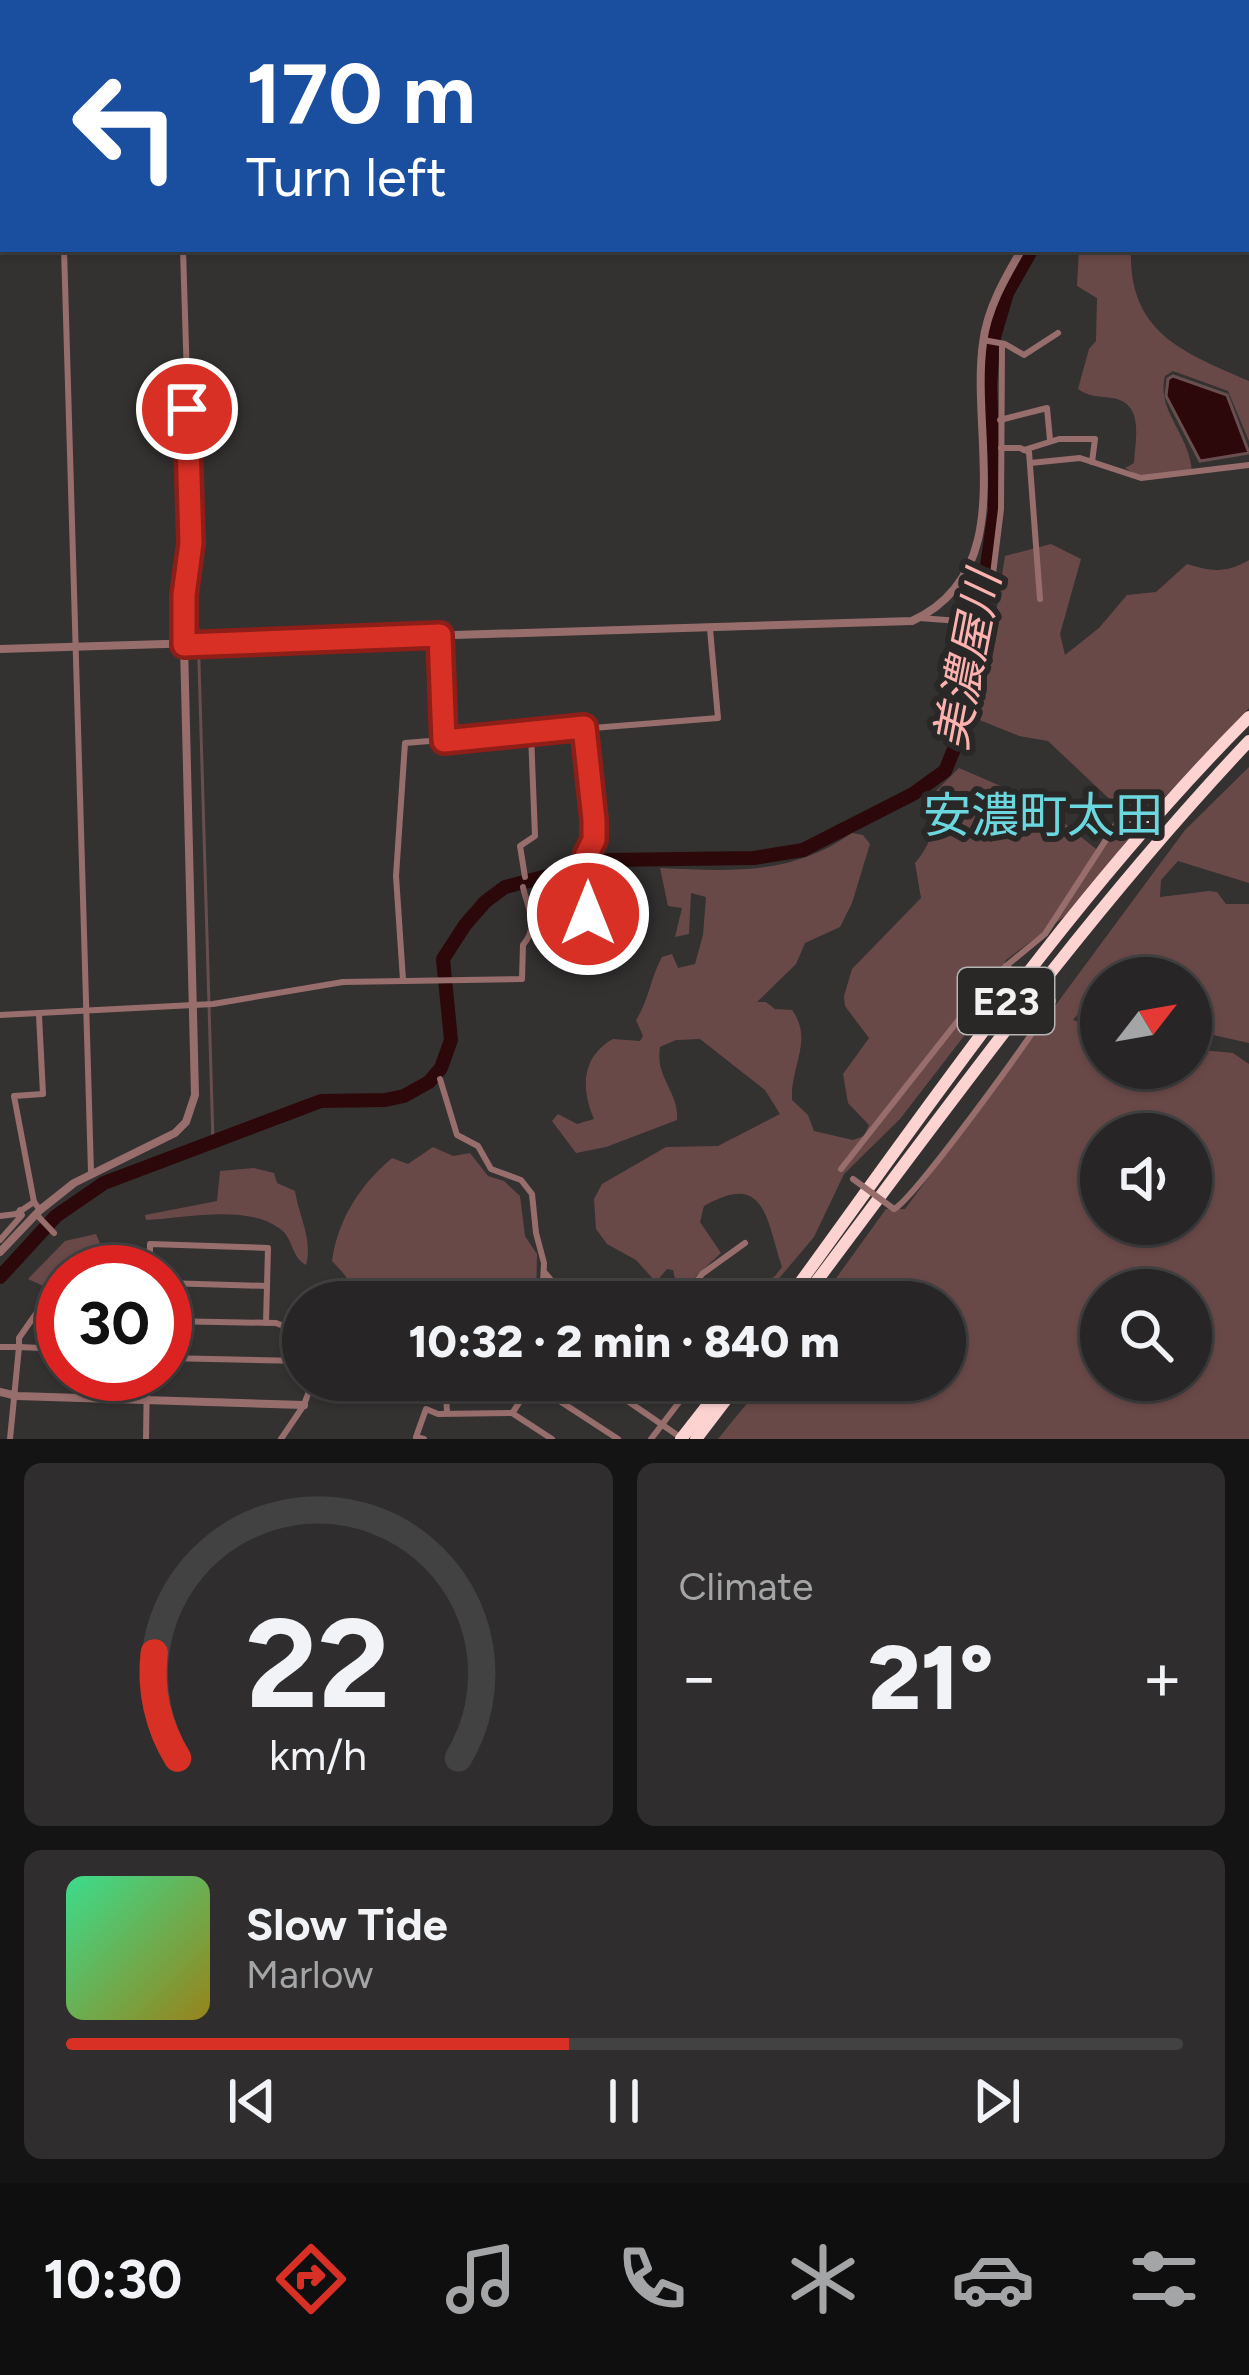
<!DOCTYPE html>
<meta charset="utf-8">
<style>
body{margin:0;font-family:Figtree,"Noto Sans JP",sans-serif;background:#2f2d2d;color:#f1f3f6;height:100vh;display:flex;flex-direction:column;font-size:45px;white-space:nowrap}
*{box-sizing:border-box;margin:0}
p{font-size:39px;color:#a4a5a7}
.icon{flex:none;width:66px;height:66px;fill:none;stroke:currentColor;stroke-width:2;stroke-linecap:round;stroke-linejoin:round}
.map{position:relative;height:1439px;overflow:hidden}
.sheet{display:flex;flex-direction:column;gap:24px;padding:24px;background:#151414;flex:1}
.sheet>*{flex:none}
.top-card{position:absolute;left:0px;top:0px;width:1251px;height:252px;box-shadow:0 3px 9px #0004,0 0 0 3px #434242;background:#1a4fa0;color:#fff;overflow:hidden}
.needle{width:78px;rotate:59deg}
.controls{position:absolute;left:1080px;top:957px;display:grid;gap:24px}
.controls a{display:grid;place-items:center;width:132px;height:132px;border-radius:50%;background:#272525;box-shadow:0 3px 9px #0004,0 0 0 3px #434242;font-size:60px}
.speed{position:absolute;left:36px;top:1245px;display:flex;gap:24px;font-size:60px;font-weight:700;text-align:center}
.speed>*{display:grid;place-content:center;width:156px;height:156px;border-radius:50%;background:#272525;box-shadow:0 3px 9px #0004,0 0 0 3px #434242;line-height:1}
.speed .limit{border:18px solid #d22;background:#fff;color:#111}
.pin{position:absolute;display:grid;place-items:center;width:102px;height:102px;color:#fff;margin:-51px;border:6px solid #fff;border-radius:50%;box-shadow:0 3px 12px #0007}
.me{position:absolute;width:132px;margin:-66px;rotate:0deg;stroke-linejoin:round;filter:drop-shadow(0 0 9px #0008)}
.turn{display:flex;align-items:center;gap:42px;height:252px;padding:0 48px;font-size:54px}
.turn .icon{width:156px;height:156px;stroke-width:2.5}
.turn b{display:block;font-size:84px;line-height:102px}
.big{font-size:90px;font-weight:800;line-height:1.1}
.sheet .tile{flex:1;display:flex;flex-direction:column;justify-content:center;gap:18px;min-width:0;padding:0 42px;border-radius:18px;background:#2f2d2d}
.sheet .dial{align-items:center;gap:0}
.dial svg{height:312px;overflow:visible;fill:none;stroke:#434242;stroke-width:7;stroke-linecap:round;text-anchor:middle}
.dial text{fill:#f1f3f6;stroke:none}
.song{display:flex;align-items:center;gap:36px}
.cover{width:144px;height:144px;border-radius:18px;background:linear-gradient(135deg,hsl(150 70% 55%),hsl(50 70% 35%))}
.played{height:12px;border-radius:6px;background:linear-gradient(90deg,#d93025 45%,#434242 45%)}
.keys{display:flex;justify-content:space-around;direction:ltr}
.heat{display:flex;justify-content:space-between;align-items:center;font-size:66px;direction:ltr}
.sheet .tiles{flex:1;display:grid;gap:24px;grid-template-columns:1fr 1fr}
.tile:last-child{grid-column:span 2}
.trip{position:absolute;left:282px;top:1281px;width:684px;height:120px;border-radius:60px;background:#272525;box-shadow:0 3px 9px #0004,0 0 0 3px #434242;font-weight:800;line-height:120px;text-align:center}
.menu{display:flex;height:192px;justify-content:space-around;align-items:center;background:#100f0f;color:#a4a5a7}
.menu .icon{width:84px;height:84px}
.menu .active{color:#d93025}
.menu b{font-size:54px;color:#f1f3f6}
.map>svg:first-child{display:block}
.green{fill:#694948;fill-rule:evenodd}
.water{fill:#2d080a;stroke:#684e4f;stroke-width:3}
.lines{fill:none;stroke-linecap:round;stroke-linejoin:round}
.stream{stroke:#684e4f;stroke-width:3}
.river{stroke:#2d080a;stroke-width:14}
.minor{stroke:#986e6c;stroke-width:6}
.tertiary{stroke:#986e6c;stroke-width:8}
.motorway{stroke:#fdd3d1;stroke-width:12}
.minor-bridge{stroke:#986e6c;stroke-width:6}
.motorway-bridge{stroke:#fdd3d1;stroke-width:12}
.route-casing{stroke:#8d1f18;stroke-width:30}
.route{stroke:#d93025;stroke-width:21}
.labels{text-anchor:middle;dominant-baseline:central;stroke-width:12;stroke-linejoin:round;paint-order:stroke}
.shield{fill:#2a2727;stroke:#b7b4b4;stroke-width:3}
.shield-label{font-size:39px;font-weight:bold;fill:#f3f1f1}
.water-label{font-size:45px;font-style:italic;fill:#feb2af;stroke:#2a2727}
.quarter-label{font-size:48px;fill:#6bd8df;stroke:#2a2727}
</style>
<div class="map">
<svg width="1249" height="1439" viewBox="0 0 1249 1439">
<rect width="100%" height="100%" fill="#343131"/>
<g class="green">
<path d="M1079 249H1131C1128 333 1183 352 1249 381V441L1228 391 1173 371 1165 376C1156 412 1190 433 1192 473L1146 480 1125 468 1134 463C1135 441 1144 407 1117 399 1101 395 1093 399 1078 389L1089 349 1096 341 1097 298 1077 286Z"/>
<path d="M1051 544 1081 559 1060 634 1065 655 1099 628 1127 595 1156 592 1187 564C1209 571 1226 574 1249 560V708L1144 819 1119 808 1048 741 1019 736 977 719 985 635 994 627 1005 556Z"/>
<path d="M1249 767V883L1178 861 1161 880 1160 897 1209 891 1217 892 1226 904H1249V1043L1191 1030V978H1101V1009L1079 1013 1073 1020 1101 1028V1068H1191V1049L1233 1053 1249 1064V1439H718L753 1396 802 1390 811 1380H945V1302H819L886 1209H905L1185 830ZM1101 1134H1191V1224H1101ZM1101 1290H1191V1380H1101Z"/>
<path d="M959 768 1010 790 1030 788C1043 808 1079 835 1100 852L1120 823 1133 833 1069 913 1006 960 964 1036 900 1119 844 1174 814 1237 759 1302H734L775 1276 782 1267C766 1220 766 1170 704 1206L700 1222 721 1253 697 1275 687 1290 677 1287 673 1270 667 1269 656 1282 636 1260 607 1244 596 1229 594 1199 602 1184 666 1147 718 1146 780 1114 765 1090 700 1039 676 1040 660 1047C655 1079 679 1091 677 1120L606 1147 576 1153 552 1121 558 1114 577 1124 594 1119C581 1089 581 1057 613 1039L640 1041 643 1036 636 1020C649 1000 650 979 662 957L672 954 678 968 695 964 703 935 706 897 691 893 689 934 675 937 682 908 668 906 660 868C731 871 791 876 852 833L863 835 870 844 852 903 840 927 805 943 796 964 757 1002H766L775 1009 792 1010C814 1040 790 1066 792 1100L808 1115 814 1131 853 1140 864 1136 869 1125 848 1103 843 1074 869 1038 845 1006 844 996 852 969 921 898 915 863C933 841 935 830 925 802Z"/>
<path d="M433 1147 453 1156 470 1153 488 1176 504 1181 520 1196 525 1236 537 1254 536 1302H352C355 1283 344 1274 332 1261 338 1219 360 1185 392 1158L408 1164Z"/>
<path d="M254 1168 274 1173 277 1183 295 1191C299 1217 313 1239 306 1265 290 1256 294 1238 279 1228 246 1204 185 1218 146 1220L145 1215 217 1201 220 1171Z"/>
<path d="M96 1234 102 1248 100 1262H106V1272H71L72 1265 50 1289 28 1279 65 1241Z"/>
</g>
<path class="water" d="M1173 376 1227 395 1249 453 1200 461 1166 396 1168 379Z"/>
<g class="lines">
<path class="stream" d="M198 629 213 1142"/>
<g class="river">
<path d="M1178 3 1179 0"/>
<path d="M0 1277 56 1216 104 1183 321 1101 385 1100 404 1096 429 1082 441 1068 451 1040 443 959 465 925 485 902 505 887 608 860 754 858 803 850 913 794 945 771 964 725 995 510 990 385 994 337 1007 293 1032 249"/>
</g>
<g class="minor">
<path d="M178 0V3"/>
<path d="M301 0V3"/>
<path d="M1133 0V3"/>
<path d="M156 3V0"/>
<path d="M0 9 3 8"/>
<path d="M0 101 3 98"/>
<path d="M64 249 91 1172"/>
<path d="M183 249 192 543 184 595V645"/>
<path d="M983 340 1005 344 1024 355 1058 333"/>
<path d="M1000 420 1047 408 1050 440"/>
<path d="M1001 448H1020L1029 452 1040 599"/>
<path d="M1024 450 1059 439H1095L1092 462"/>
<path d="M1030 463 1080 458 1141 478 1249 465"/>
<path d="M919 618 987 623 1001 509 1002 344"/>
<path d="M440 637 444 741"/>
<path d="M584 727 594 820V840L586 857 588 913 597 918"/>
<path d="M525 877 520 846 535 836 531 734"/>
<path d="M403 980 396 876 405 743 718 718 710 629"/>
<path d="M0 1015 213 1004 343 982 522 979 523 945C540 925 527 907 523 887"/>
<path d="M39 1015 43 1094 14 1096 34 1202 40 1210"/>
<path d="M440 1079 457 1135 478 1146 491 1169 521 1180 532 1194 536 1233 544 1263 542 1302"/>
<path d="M841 1169 979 994 1006 966 1045 934 1122 815 1136 828"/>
<path d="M894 1209C913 1200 1038 1029 1053 1001"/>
<path d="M36 1214 54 1233"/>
<path d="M0 1216 16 1214 34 1202"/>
<path d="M0 1240 22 1215 20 1210"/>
<path d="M67 1272 70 1269"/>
<path d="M110 1272 111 1251 150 1252V1244L268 1248 266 1323"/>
<path d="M150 1272V1252"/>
<path d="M545 1273 557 1287 589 1288 615 1302"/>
<path d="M165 1283 267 1286"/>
<path d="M682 1302 702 1274 745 1243"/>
<path d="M165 1321 276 1323 303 1334"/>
<path d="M0 1347H19V1338L63 1275"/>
<path d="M165 1358 303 1361"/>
<path d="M420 1380 446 1393 447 1413"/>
<path d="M597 1380 680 1437"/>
<path d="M667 1380 686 1393"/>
<path d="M532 1383 618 1439"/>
<path d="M107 1399V1374"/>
<path d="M513 1412 532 1383"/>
<path d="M10 1439 19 1347 63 1349"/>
<path d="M146 1439 147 1374"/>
<path d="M281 1439 304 1405 313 1380"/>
<path d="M424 1439 416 1437 426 1409 438 1414 512 1413 552 1439"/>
<path d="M651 1439 696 1380"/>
</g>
<g class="tertiary">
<path d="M1163 3 1164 0"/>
<path d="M1206 3 1209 0"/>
<path d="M0 649 912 621C1021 571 970 435 983 343 987 309 1005 278 1022 249"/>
<path d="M0 1252 40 1210 74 1183 175 1133 186 1122 195 1095 184 645"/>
<path d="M0 1392 17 1396 304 1405"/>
</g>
<g class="motorway">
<path d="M786 1302C932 1102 1073 894 1249 717"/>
<path d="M801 1302C945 1111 1084 916 1249 741"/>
<path d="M692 1425 727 1380"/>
<path d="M696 1439 741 1380"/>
</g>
<g class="minor-bridge">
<path d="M1006 966 1053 1001"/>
<path d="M853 1179 894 1209"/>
</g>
<path class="motorway-bridge" d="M681 1439 692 1425"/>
</g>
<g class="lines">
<defs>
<path id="route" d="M187 409 191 543 184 595V645L440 635 444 741 584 727 594 820V840L586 856 588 914"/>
</defs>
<use href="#route" class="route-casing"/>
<use href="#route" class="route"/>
</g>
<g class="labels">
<rect class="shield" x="958" y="968" width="96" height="66" rx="9"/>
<g class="shield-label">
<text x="1006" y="1001">E23</text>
</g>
<g class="water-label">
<text transform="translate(967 660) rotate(-79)">美濃屋川</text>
</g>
<g class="quarter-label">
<text x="1043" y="815">安濃町太田</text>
</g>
</g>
</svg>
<div class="controls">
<a><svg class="needle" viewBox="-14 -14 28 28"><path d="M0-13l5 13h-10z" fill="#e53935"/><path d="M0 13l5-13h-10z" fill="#a4a5a7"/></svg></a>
<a><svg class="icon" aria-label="sound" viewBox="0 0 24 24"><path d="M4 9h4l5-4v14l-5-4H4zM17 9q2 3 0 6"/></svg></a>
<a><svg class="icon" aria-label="search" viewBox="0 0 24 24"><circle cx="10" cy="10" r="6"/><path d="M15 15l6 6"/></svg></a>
</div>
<div class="speed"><div class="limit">30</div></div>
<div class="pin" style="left:187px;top:409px;background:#d93025"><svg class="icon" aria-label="arrive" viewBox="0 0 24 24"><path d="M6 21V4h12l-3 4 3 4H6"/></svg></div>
<svg class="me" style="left:588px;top:914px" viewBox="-20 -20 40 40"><circle r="17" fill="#d93025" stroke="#fff" stroke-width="3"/><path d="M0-11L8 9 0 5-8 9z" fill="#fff"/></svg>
<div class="trip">10:32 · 2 min · 840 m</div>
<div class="top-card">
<div class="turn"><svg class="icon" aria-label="left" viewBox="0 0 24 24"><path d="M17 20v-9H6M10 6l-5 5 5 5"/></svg><div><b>170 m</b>Turn left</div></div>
</div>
</div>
<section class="sheet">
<div class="tiles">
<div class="tile dial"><svg viewBox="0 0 100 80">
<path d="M14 69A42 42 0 1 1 86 69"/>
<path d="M14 69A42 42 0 0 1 8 42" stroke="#d93025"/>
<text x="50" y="56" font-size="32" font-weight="700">22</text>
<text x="50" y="72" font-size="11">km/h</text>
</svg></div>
<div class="tile"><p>Climate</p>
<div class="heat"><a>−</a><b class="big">21°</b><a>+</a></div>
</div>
<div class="tile">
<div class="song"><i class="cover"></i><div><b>Slow Tide</b><p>Marlow</p></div></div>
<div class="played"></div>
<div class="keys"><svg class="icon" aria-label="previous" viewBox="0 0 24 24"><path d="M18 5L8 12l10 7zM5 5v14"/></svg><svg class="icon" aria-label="pause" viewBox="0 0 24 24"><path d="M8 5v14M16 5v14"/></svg><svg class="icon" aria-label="next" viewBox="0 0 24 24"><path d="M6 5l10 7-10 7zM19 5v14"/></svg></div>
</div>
</div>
</section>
<nav class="menu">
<b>10:30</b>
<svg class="icon active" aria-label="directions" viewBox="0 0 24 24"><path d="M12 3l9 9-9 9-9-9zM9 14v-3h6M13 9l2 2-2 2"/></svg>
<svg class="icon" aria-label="music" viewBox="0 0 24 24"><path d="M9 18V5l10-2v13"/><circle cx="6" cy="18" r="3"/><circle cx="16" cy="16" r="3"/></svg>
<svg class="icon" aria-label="phone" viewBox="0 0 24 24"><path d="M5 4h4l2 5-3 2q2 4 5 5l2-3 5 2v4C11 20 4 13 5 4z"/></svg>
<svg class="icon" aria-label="climate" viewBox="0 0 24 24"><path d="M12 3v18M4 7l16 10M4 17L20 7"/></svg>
<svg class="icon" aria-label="car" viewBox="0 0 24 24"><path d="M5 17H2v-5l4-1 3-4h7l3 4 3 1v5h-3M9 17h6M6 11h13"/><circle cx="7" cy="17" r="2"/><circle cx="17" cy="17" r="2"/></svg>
<svg class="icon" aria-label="filters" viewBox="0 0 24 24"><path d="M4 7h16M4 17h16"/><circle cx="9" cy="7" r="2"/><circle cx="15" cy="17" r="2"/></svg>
</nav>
